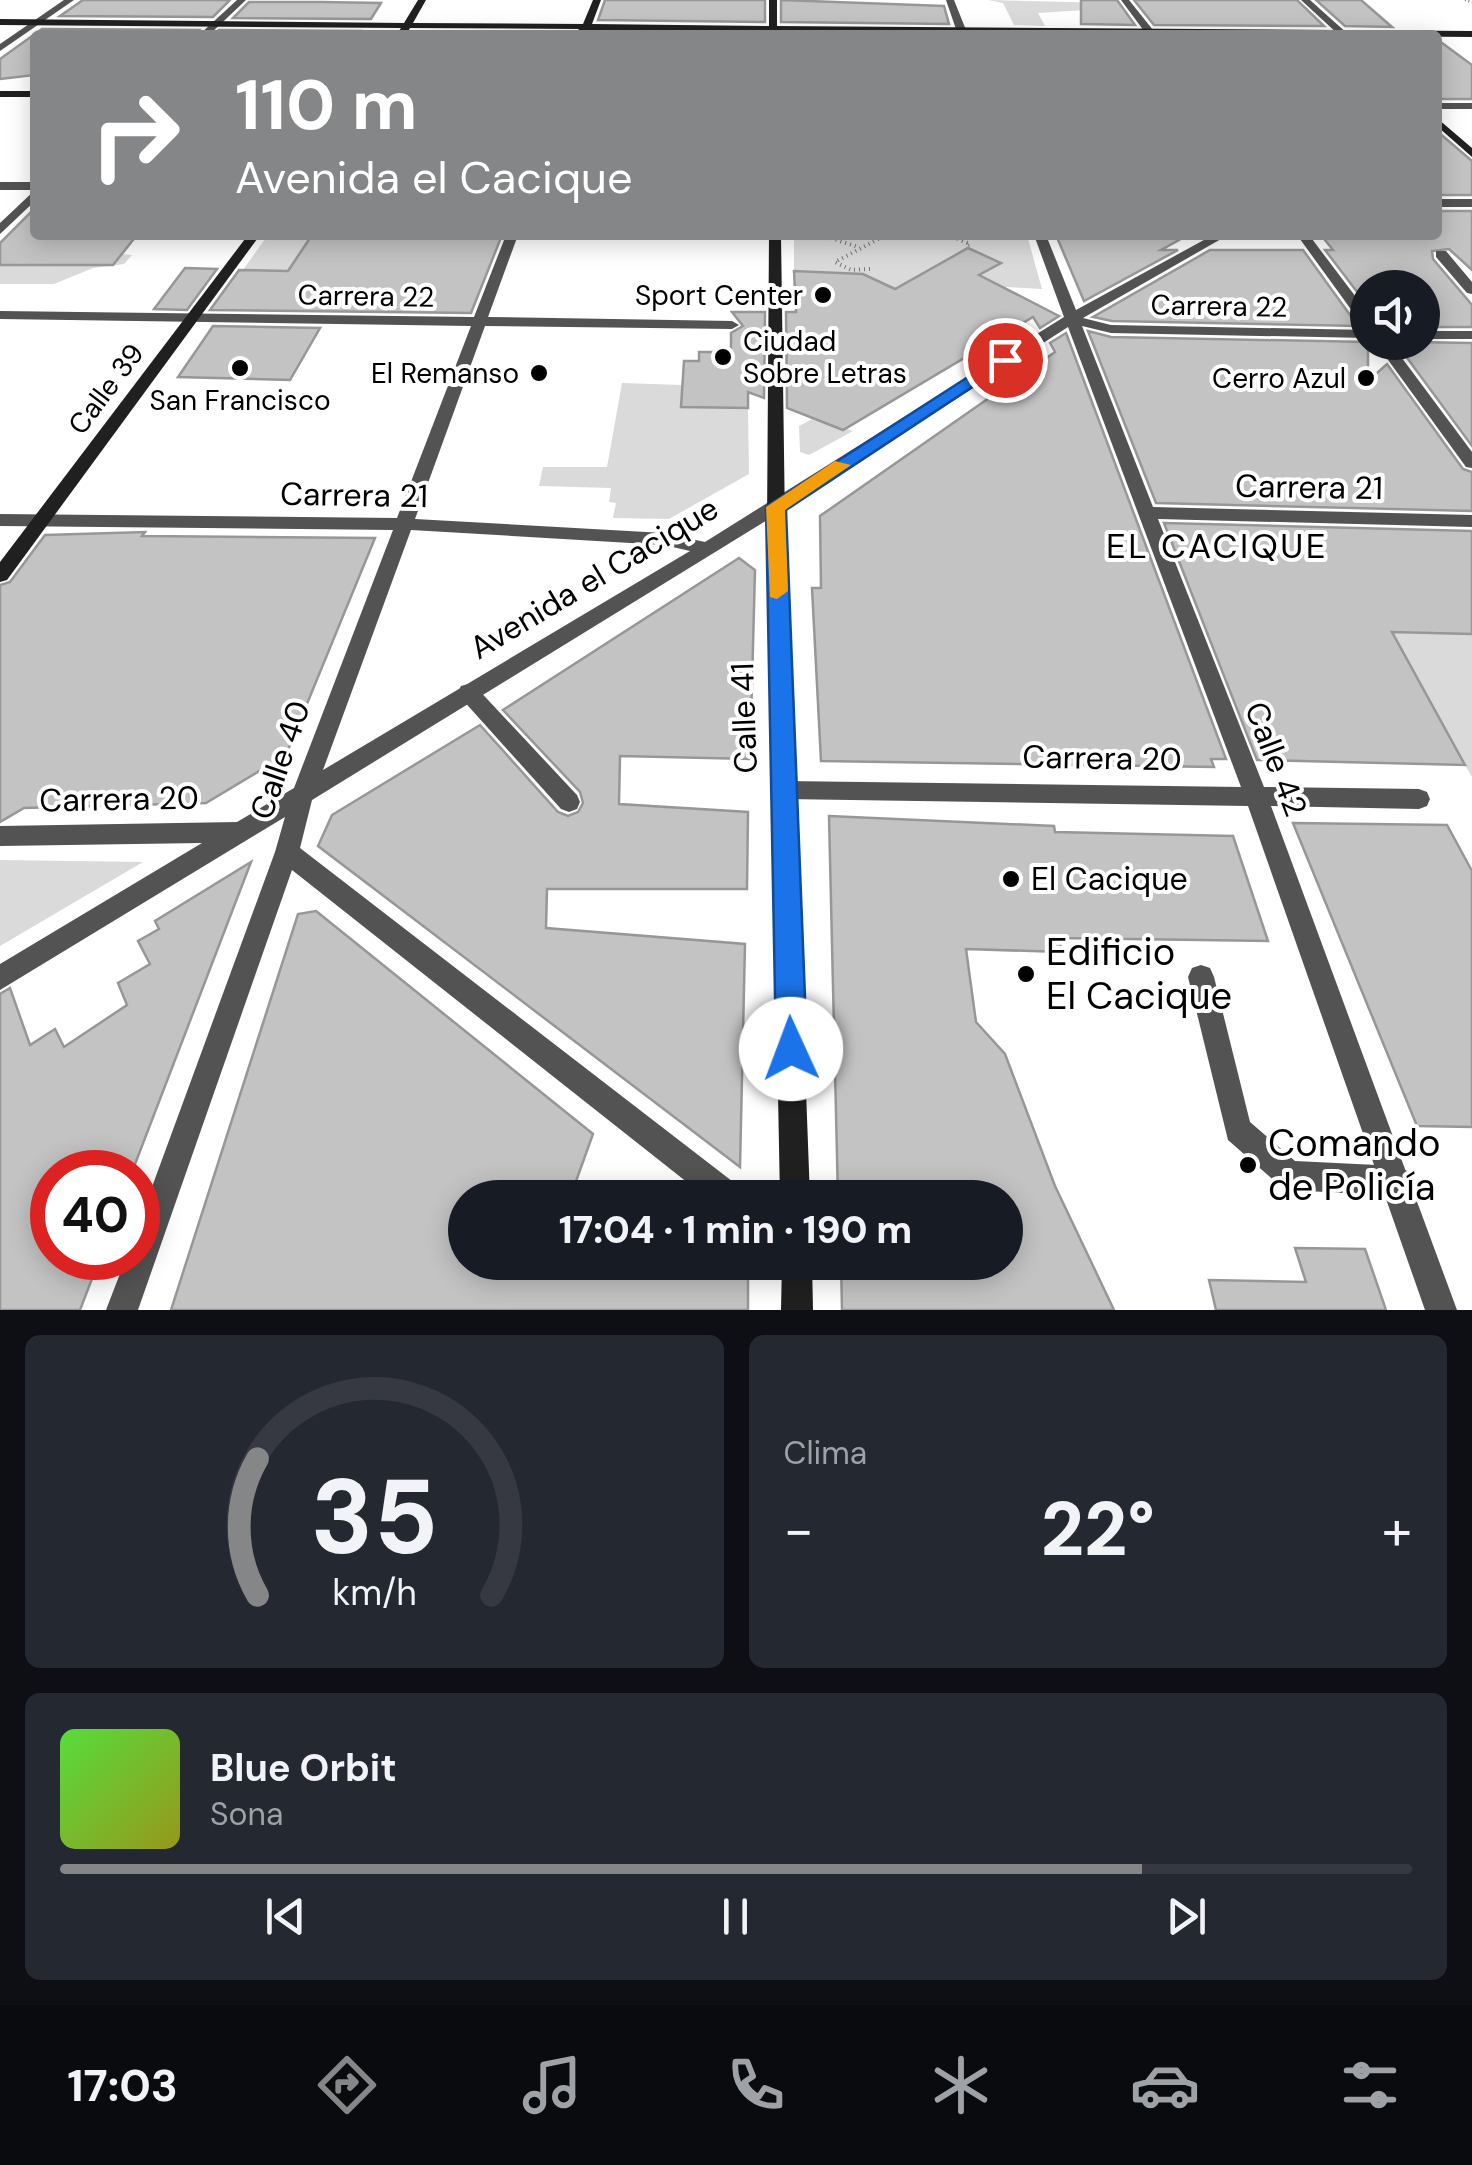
<!DOCTYPE html>
<html lang="es">
<meta charset="utf-8">
<style>
body{margin:0;font-family:"DM Sans",sans-serif;background:#242831;color:#f1f3f6;height:100vh;display:flex;flex-direction:column;font-size:38px;white-space:nowrap}
*{box-sizing:border-box;margin:0}
p{font-size:32px;color:#9ea1a6}
.icon{flex:none;width:55px;height:55px;fill:none;stroke:currentColor;stroke-width:2;stroke-linecap:round;stroke-linejoin:round}
.map{position:relative;height:1310px;overflow:hidden}
.details{display:flex;flex-direction:column;gap:25px;padding:25px;background:#0d0f14;flex:1}
.details>*{flex:none}
.guide{position:absolute;left:30px;top:30px;width:1412px;height:210px;border-radius:10px;box-shadow:0 5px 25px #0003;background:#858687;color:#fff;overflow:hidden}
.buttons{position:absolute;left:1350px;top:270px;display:grid;gap:20px}
.buttons a{display:grid;place-items:center;width:90px;height:90px;border-radius:50%;background:#171b24;box-shadow:0 5px 25px #0003;font-size:50px}
.speed{position:absolute;left:30px;top:1150px;display:flex;gap:20px;font-size:50px;font-weight:700;text-align:center}
.speed>*{display:grid;place-content:center;width:130px;height:130px;border-radius:50%;background:#171b24;box-shadow:0 5px 25px #0003;line-height:1}
.speed .limit{border:15px solid #d22;background:#fff;color:#111}
.pin{position:absolute;display:grid;place-items:center;width:85px;height:85px;color:#fff;margin:-42px;border:5px solid #fff;border-radius:50%;box-shadow:0 2px 10px #0007}
.me{position:absolute;width:110px;margin:-55px;rotate:358deg;stroke-linejoin:round;filter:drop-shadow(0 0 8px #0008)}
.turn{display:flex;align-items:center;gap:35px;height:210px;padding:0 40px;font-size:45px}
.turn .icon{width:130px;height:130px;stroke-width:2.5}
.turn b{display:block;font-size:70px;line-height:85px}
.big{font-size:75px;font-weight:800;line-height:1.1}
.details .tile{flex:1;display:flex;flex-direction:column;justify-content:center;gap:15px;min-width:0;padding:0 35px;border-radius:15px;background:#242831}
.details .dial{align-items:center;gap:0}
.dial svg{height:260px;overflow:visible;fill:none;stroke:#363941;stroke-width:7;stroke-linecap:round;text-anchor:middle}
.dial text{fill:#f1f3f6;stroke:none}
.song{display:flex;align-items:center;gap:30px}
.cover{width:120px;height:120px;border-radius:15px;background:linear-gradient(135deg,hsl(110 70% 55%),hsl(60 70% 35%))}
.played{height:10px;border-radius:5px;background:linear-gradient(90deg,#858687 80%,#363941 80%)}
.keys{display:flex;justify-content:space-around;direction:ltr}
.heat{display:flex;justify-content:space-between;align-items:center;font-size:55px;direction:ltr}
.details .tiles{flex:1;display:grid;gap:25px;grid-template-columns:1fr 1fr}
.tile:last-child{grid-column:span 2}
.trip{position:absolute;left:448px;top:1180px;width:575px;height:100px;border-radius:50px;background:#171b24;box-shadow:0 5px 25px #0003;font-weight:800;line-height:100px;text-align:center}
.tabs{display:flex;height:160px;justify-content:space-around;align-items:center;background:#090b0e;color:#9ea1a6}
.tabs .icon{width:70px;height:70px}
.tabs .on{color:#858687}
.tabs b{font-size:45px;color:#f1f3f6}
.map>svg:first-child{display:block}
.green{fill:#dadada}
.building{fill:#c3c3c3;stroke:#979797;stroke-width:2.5}
.lines{fill:none;stroke-linecap:round;stroke-linejoin:round}
.path-far1{stroke:#757575;stroke-width:2.5;stroke-dasharray:1 2.5;stroke-linecap:butt}
.path{stroke:#757575;stroke-width:4;stroke-dasharray:1 4;stroke-linecap:butt}
.lane{fill:#535353;fill-rule:evenodd}
.street{fill:#535353;fill-rule:evenodd}
.secondary{fill:#202020;fill-rule:evenodd}
.route{fill:#1a73e8;stroke:#114b97;stroke-width:2.5}
.slow{fill:#f59e0b}
.poi-dot{fill:#000;stroke:#fff;stroke-width:4}
.labels{text-anchor:middle;dominant-baseline:central;stroke-width:8;stroke-linejoin:round;paint-order:stroke}
.far-poi-label{font-size:28px;fill:#000;stroke:#fff;text-anchor:end}
.far-street-label{font-size:28px;fill:#000;stroke:#fff}
.street-label{font-size:32px;fill:#000;stroke:#fff}
.poi-label{font-size:32px;fill:#000;stroke:#fff;text-anchor:start}
.neighbourhood-label{font-size:35px;letter-spacing:2.5px;fill:#000;stroke:#fff}
.near-poi-label{font-size:38px;fill:#000;stroke:#fff;text-anchor:start}
</style>
<div class="map">
<svg width="1472" height="1310" viewBox="0 0 1472 1310">
<rect width="100%" height="100%" fill="#fff"/>
<g class="green">
<path d="M988 0 1110 3 1085 10 1038 13 1045 26 1014 25 1003 3Z"/>
<path d="M268 235H312L288 271 243 270Z"/>
<path d="M794 235H1027L1042 289 1007 287 973 304 900 291 863 274 794 271Z"/>
<path d="M123 240H133L122 254 132 255 124 264 93 268 54 284H0V265Z"/>
<path d="M622 383 682 385 681 407 748 408 749 474 669 519 613 518 616 503 609 502 611 488 539 486 543 467H607Z"/>
<path d="M814 418 853 431 809 455 800 452 799 426Z"/>
<path d="M1392 632 1472 634V777L1465 765Z"/>
<path d="M0 860 143 862 0 946Z"/>
</g>
<g class="building">
<path d="M83 0H230L213 17 60 16Z"/>
<path d="M605 0H765V22L598 20Z"/>
<path d="M781 0 944 6 949 24 781 22Z"/>
<path d="M1081 0H1117L1135 25 1081 24Z"/>
<path d="M1134 0H1297L1324 26 1154 25Z"/>
<path d="M1316 0H1361L1392 27 1345 26Z"/>
<path d="M249 2H321L381 3 371 19 233 18Z"/>
<path d="M42 29 199 30 195 35H35V75L0 79V59Z"/>
<path d="M219 30 363 31 214 35Z"/>
<path d="M1438 40 1472 65V99H1438Z"/>
<path d="M1438 132 1472 161V195H1438Z"/>
<path d="M35 208V235H137L113 265H0V243Z"/>
<path d="M1438 211H1472V270L1449 249 1432 251 1433 259 1472 305V327H1422V288H1368V306L1325 250H1333L1321 235H1438Z"/>
<path d="M312 235 438 236 502 235 471 313 210 310 239 270 288 271Z"/>
<path d="M1056 235H1188L1161 250H1178L1084 301Z"/>
<path d="M968 248 1001 263 979 275 1059 316 1040 328 1033 317 843 430 787 408 786 312H796L794 271 863 274 895 289Z"/>
<path d="M1210 250H1303L1358 326 1112 321 1093 317Z"/>
<path d="M185 268 217 269 187 310 154 309Z"/>
<path d="M732 312H765L764 398 748 392V408L681 407 684 361H699V352H731V333L743 326Z"/>
<path d="M213 326 320 328 290 380 178 377Z"/>
<path d="M1088 331 1111 337 1368 342V381L1387 364 1463 469 1472 472V511L1156 503Z"/>
<path d="M1066 333 1226 759H1211L1214 767 821 761 812 588H821L820 516 1055 352 1050 343Z"/>
<path d="M1412 342 1472 343V446L1402 351Z"/>
<path d="M1164 523 1472 531V634L1392 632 1465 765 1257 760Z"/>
<path d="M145 532 142 536 375 538 286 755 206 803 24 808 0 822V585L10 582 45 535Z"/>
<path d="M739 558 755 570 750 759 620 756 619 804 748 812 747 889H547L546 928 745 944 740 1167 318 846 332 815 480 725 558 812 568 816 578 812 583 803 580 792 503 710Z"/>
<path d="M829 816 1054 826 1055 832 1233 836 1268 941 1059 938 1062 952 966 949 976 1022 1005 1054 1055 1186 1114 1310H842L841 1262H1005V1198H838Z"/>
<path d="M1293 823 1447 825 1472 871V1127L1417 1126Z"/>
<path d="M251 862 132 1172H52V1258H100L80 1310H0V994L10 988 30 1045 55 1029 64 1047 127 1005 118 983 150 964 138 941 159 929 155 921Z"/>
<path d="M316 911 593 1134 570 1198H465V1262H748V1310H171L298 914Z"/>
<path d="M1295 1248 1365 1249 1386 1310H1216L1209 1280 1306 1282Z"/>
</g>
<g class="lines">
<path class="path-far1" d="M1465 0 1472 2"/>
<g class="path">
<path d="M948 235 970 244 965 247"/>
<path d="M831 238 858 247"/>
<path d="M870 269 851 270 835 262 886 235"/>
</g>
<g class="lane">
<path d="M468 684 475 686 577 795 580 802 577 809 569 812 561 809 461 698 458 692 461 686Z"/>
<path d="M1201 965 1210 968 1214 977 1250 1122 1295 1161 1397 1166 1407 1171 1412 1181 1407 1191 1397 1196 1289 1190 1279 1185 1228 1140 1188 977 1192 968Z"/>
</g>
<g class="street">
<path d="M64 0H74L0 51V44Z"/>
<path d="M237 0H246L209 35H199Z"/>
<path d="M946 0H954L968 35H958Z"/>
<path d="M1121 0H1129L1157 35H1147Z"/>
<path d="M1301 0H1310L1349 35H1339Z"/>
<rect x="1438" y="103" width="34" height="6"/>
<rect x="0" y="182" width="35" height="8"/>
<path d="M35 190V201L0 234V223Z"/>
<rect x="1438" y="199" width="34" height="8"/>
<path d="M506 235H518L488 317 732 321 739 325 732 329 485 326 415 519 664 533 705 542 1064 317 1034 235H1046L1076 310 1213 235H1228L1083 318 1111 325 1368 330V338L1111 333 1082 326 1153 507 1472 515V527L1158 519 1264 787 1419 789 1427 792 1430 799 1427 806 1419 809 1271 806 1457 1310H1425L1248 806 784 799 776 797 773 790 776 783 784 781 1241 787 1068 327 782 511 312 800 300 848 741 1188 746 1198H707L292 870 138 1310H106L126 1258H138V1225L275 852 285 817 0 990V964L202 843 0 846V826L237 822 294 788 393 530 0 526V514L397 518 471 326 0 319V311L474 317ZM411 530 664 545 690 551 323 770Z"/>
<path d="M1297 235H1309L1368 313V327L1363 326Z"/>
<path d="M1436 251H1446L1472 282V294L1467 293 1436 257Z"/>
<rect x="1422" y="331" width="50" height="8"/>
<path d="M1375 342H1390L1472 452V468L1466 467Z"/>
</g>
<g class="secondary">
<path d="M418 0H426L413 23 583 24 593 0H601L592 24 769 26V0H777V26L1472 31V37L778 31V35H768V31L590 30 583 35H574L579 29 410 28 406 35H396L401 28 0 25V19L404 23Z"/>
<rect x="0" y="91" width="35" height="6"/>
<path d="M1438 119 1472 148V157L1438 127Z"/>
<path d="M248 235H260L7 580 0 582V562Z"/>
<path d="M769 235H781L785 525 810 1198H780L767 525Z"/>
<path d="M782 1262H812L813 1310H781Z"/>
</g>
</g>
<path class="route" d="M999 357 1013 360 786 510 807 1049 802 1060 791 1065 780 1060 776 1049 766 507Z"/>
<path class="slow" d="M835 461 851 465 785 510 788 591 777 599 770 597 766 507Z"/>
<g class="poi-dot">
<circle cx="823" cy="295" r="10"/>
<circle cx="723" cy="357" r="10"/>
<circle cx="240" cy="368" r="10"/>
<circle cx="539" cy="373" r="10"/>
<circle cx="1366" cy="378" r="10"/>
<circle cx="1011" cy="879" r="10"/>
<circle cx="1026" cy="974" r="10"/>
<circle cx="1248" cy="1165" r="10"/>
</g>
<g class="labels">
<g class="far-poi-label">
<text x="803" y="295">Sport Center</text>
<text x="743" y="341" text-anchor="start">Ciudad<tspan x="743" dy="32">Sobre Letras</tspan></text>
<text x="519" y="373">El Remanso</text>
<text x="1346" y="378">Cerro Azul</text>
<text x="240" y="400" text-anchor="middle">San Francisco</text>
</g>
<g class="far-street-label">
<text transform="translate(366 296) rotate(1)">Carrera 22</text>
<text transform="translate(1219 306) rotate(1)">Carrera 22</text>
<text transform="translate(106 389) rotate(-53)">Calle 39</text>
</g>
<g class="street-label">
<text transform="translate(1309 487) rotate(1)">Carrera 21</text>
<text transform="translate(354 495) rotate(1)">Carrera 21</text>
<text transform="translate(594 578) rotate(-31)">Avenida el Cacique</text>
<text transform="translate(744 718) rotate(-92)">Calle 41</text>
<text transform="translate(1102 758) rotate(1)">Carrera 20</text>
<text transform="translate(1276 759) rotate(69)">Calle 42</text>
<text transform="translate(280 760) rotate(-71)">Calle 40</text>
<text transform="translate(119 799) rotate(-1)">Carrera 20</text>
</g>
<g class="poi-label">
<text x="1031" y="879">El Cacique</text>
</g>
<g class="neighbourhood-label">
<text x="1217" y="546">EL CACIQUE</text>
</g>
<g class="near-poi-label">
<text x="1046" y="952">Edificio<tspan x="1046" dy="44">El Cacique</tspan></text>
<text x="1268" y="1143">Comando<tspan x="1268" dy="44">de Policía</tspan></text>
</g>
</g>
</svg>
<div class="buttons">
<a><svg class="icon" aria-label="sound" viewBox="0 0 24 24"><path d="M4 9h4l5-4v14l-5-4H4zM17 9q2 3 0 6"/></svg></a>
</div>
<div class="speed"><div class="limit">40</div></div>
<div class="pin" style="left:1005px;top:360px;background:#d93025"><svg class="icon" aria-label="arrive" viewBox="0 0 24 24"><path d="M6 21V4h12l-3 4 3 4H6"/></svg></div>
<svg class="me" style="left:791px;top:1049px" viewBox="-20 -20 40 40"><circle r="19" fill="#fff"/><path d="M0-13L10 11 0 6-10 11z" fill="#1a73e8"/></svg>
<div class="trip">17:04 · 1 min · 190 m</div>
<div class="guide">
<div class="turn"><svg class="icon" aria-label="right" viewBox="0 0 24 24"><path d="M7 20v-9h11M14 6l5 5-5 5"/></svg><div><b>110 m</b>Avenida el Cacique</div></div>
</div>
</div>
<section class="details">
<div class="tiles">
<div class="tile dial"><svg viewBox="0 0 100 80">
<path d="M14 69A42 42 0 1 1 86 69"/>
<path d="M14 69A42 42 0 0 1 14 27" stroke="#858687"/>
<text x="50" y="56" font-size="32" font-weight="700">35</text>
<text x="50" y="72" font-size="11">km/h</text>
</svg></div>
<div class="tile"><p>Clima</p>
<div class="heat"><a>−</a><b class="big">22°</b><a>+</a></div>
</div>
<div class="tile">
<div class="song"><i class="cover"></i><div><b>Blue Orbit</b><p>Sona</p></div></div>
<div class="played"></div>
<div class="keys"><svg class="icon" aria-label="previous" viewBox="0 0 24 24"><path d="M18 5L8 12l10 7zM5 5v14"/></svg><svg class="icon" aria-label="pause" viewBox="0 0 24 24"><path d="M8 5v14M16 5v14"/></svg><svg class="icon" aria-label="next" viewBox="0 0 24 24"><path d="M6 5l10 7-10 7zM19 5v14"/></svg></div>
</div>
</div>
</section>
<nav class="tabs">
<b>17:03</b>
<svg class="icon on" aria-label="directions" viewBox="0 0 24 24"><path d="M12 3l9 9-9 9-9-9zM9 14v-3h6M13 9l2 2-2 2"/></svg>
<svg class="icon" aria-label="music" viewBox="0 0 24 24"><path d="M9 18V5l10-2v13"/><circle cx="6" cy="18" r="3"/><circle cx="16" cy="16" r="3"/></svg>
<svg class="icon" aria-label="phone" viewBox="0 0 24 24"><path d="M5 4h4l2 5-3 2q2 4 5 5l2-3 5 2v4C11 20 4 13 5 4z"/></svg>
<svg class="icon" aria-label="climate" viewBox="0 0 24 24"><path d="M12 3v18M4 7l16 10M4 17L20 7"/></svg>
<svg class="icon" aria-label="car" viewBox="0 0 24 24"><path d="M5 17H2v-5l4-1 3-4h7l3 4 3 1v5h-3M9 17h6M6 11h13"/><circle cx="7" cy="17" r="2"/><circle cx="17" cy="17" r="2"/></svg>
<svg class="icon" aria-label="filters" viewBox="0 0 24 24"><path d="M4 7h16M4 17h16"/><circle cx="9" cy="7" r="2"/><circle cx="15" cy="17" r="2"/></svg>
</nav>
